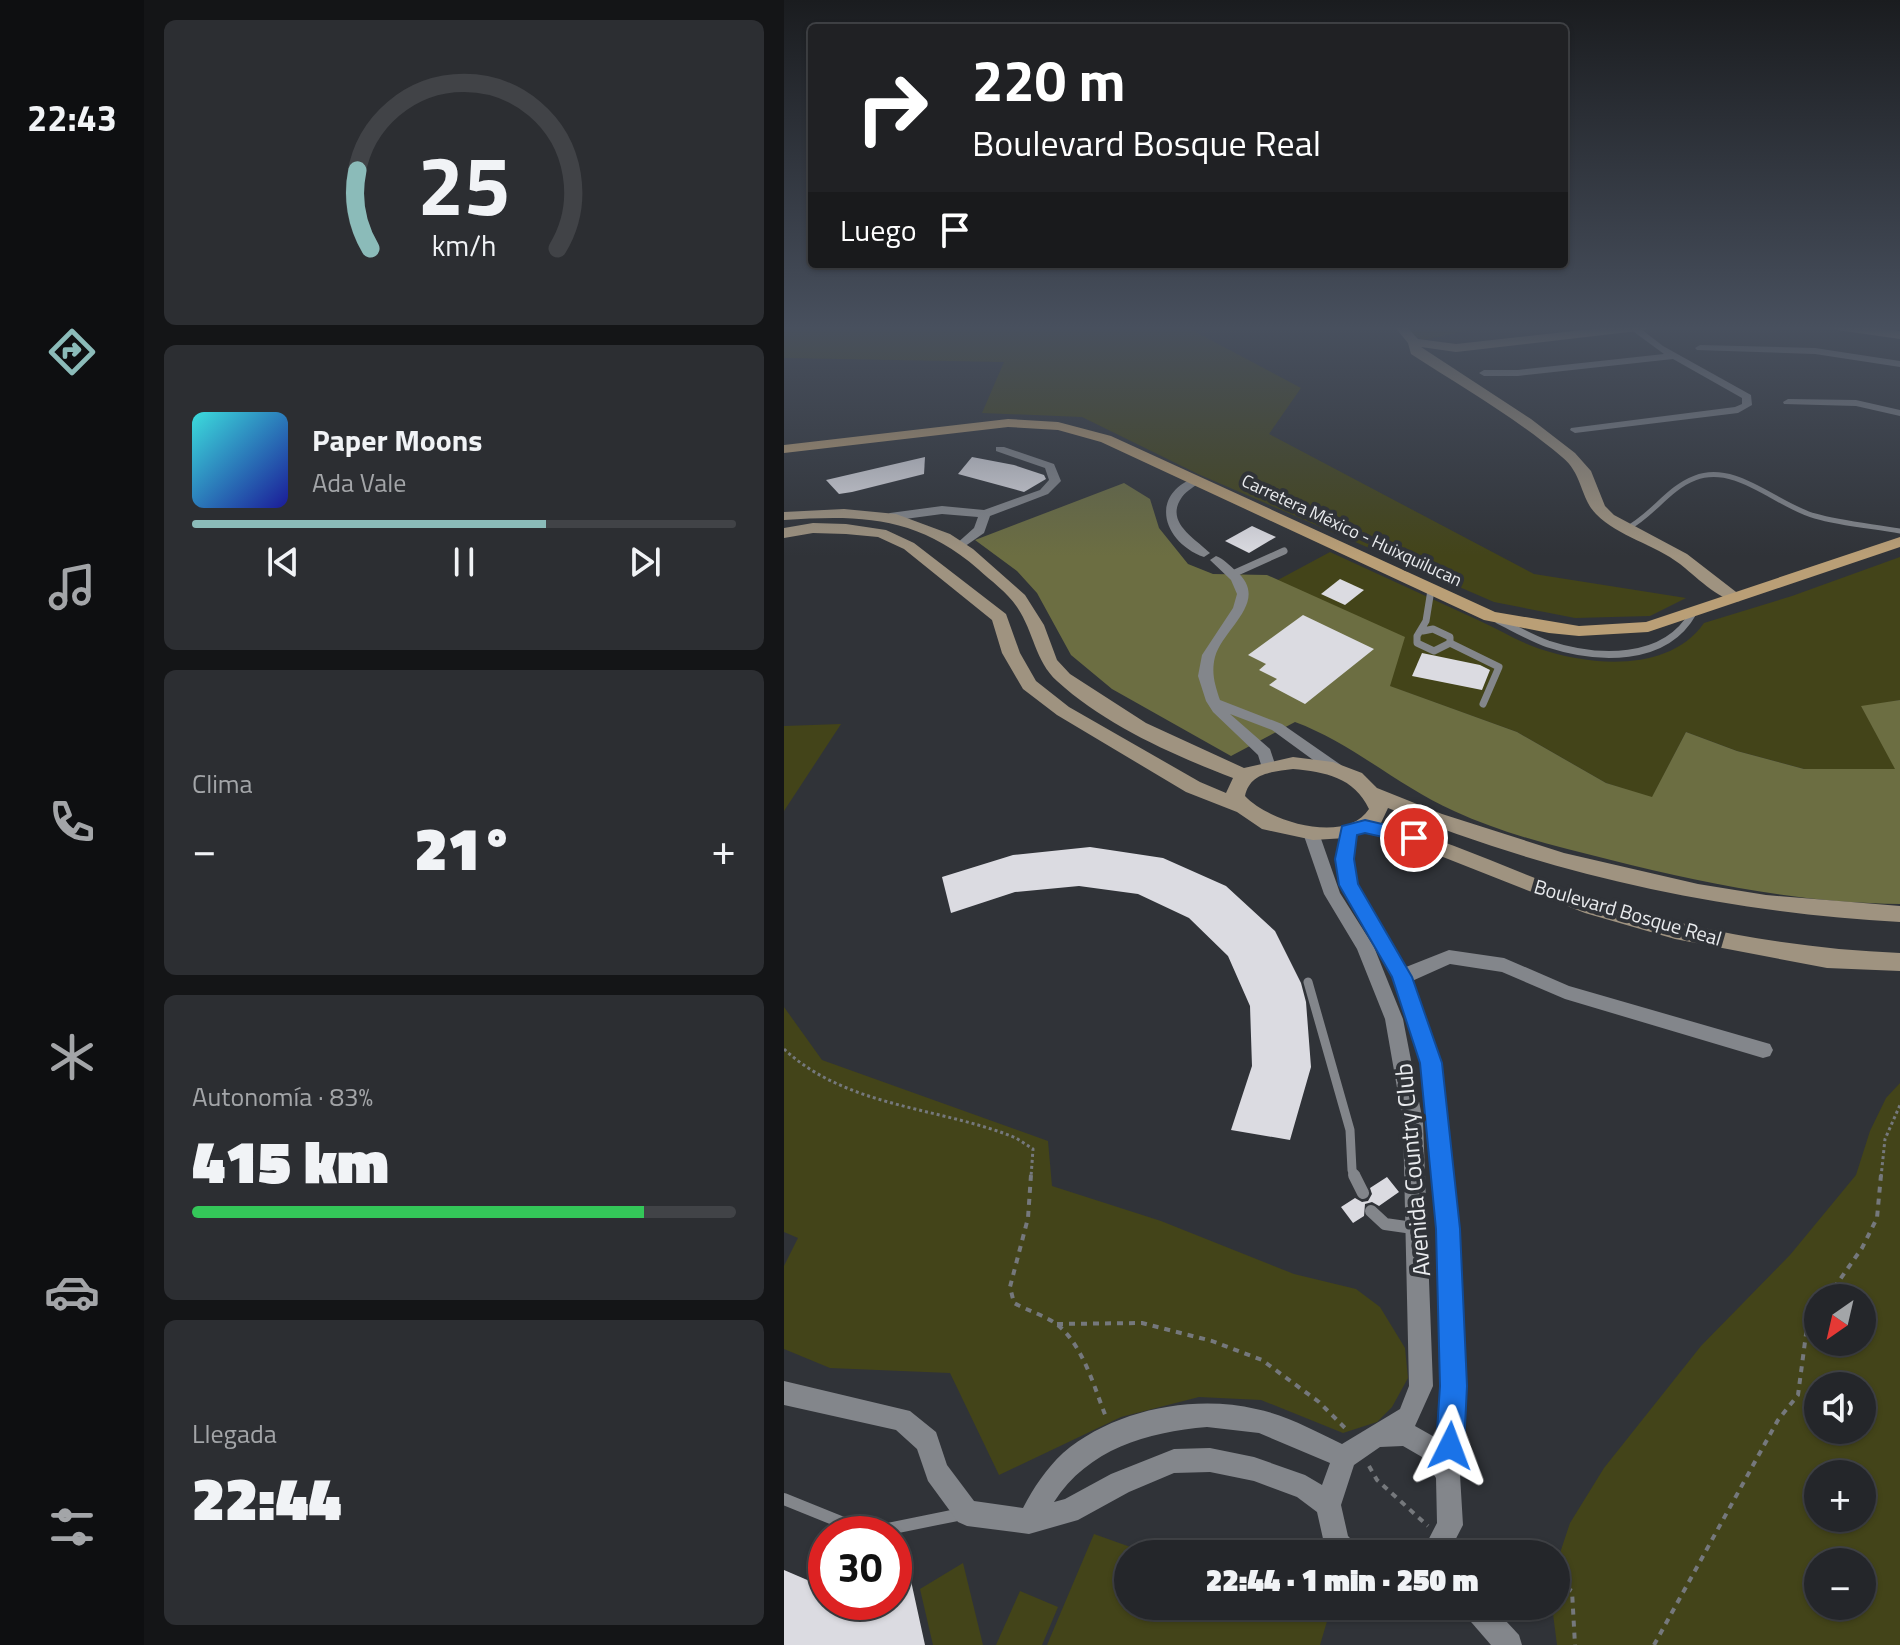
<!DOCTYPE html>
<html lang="es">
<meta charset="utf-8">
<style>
body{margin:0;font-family:"Titillium Web",sans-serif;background:#2c2e32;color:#f1f3f6;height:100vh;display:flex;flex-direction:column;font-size:30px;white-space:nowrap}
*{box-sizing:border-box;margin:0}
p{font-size:26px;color:#a3a5a8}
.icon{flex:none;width:44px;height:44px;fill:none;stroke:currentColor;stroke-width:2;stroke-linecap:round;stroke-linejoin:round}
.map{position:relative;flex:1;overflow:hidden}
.sheet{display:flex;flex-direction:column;gap:20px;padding:20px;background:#141517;width:640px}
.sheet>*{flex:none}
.hud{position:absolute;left:24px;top:24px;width:760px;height:244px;border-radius:8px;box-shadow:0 2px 6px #0004,0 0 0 2px #414347;background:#202124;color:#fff;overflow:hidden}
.needle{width:52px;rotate:214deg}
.fabs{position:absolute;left:1020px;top:1284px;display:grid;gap:16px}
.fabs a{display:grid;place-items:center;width:72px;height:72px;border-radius:50%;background:#24262a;box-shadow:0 2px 6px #0004,0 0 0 2px #414347;font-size:40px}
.speed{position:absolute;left:24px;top:1516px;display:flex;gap:16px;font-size:40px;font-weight:700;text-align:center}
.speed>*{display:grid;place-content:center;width:104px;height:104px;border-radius:50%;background:#24262a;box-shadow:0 2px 6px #0004,0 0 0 2px #414347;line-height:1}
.speed .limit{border:12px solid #d22;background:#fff;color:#111}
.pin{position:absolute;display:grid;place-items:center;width:68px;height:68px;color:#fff;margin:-34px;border:4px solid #fff;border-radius:50%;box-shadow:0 2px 8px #0007}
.me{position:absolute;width:88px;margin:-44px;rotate:3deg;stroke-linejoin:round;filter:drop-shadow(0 0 6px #0008)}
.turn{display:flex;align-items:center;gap:28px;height:168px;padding:0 32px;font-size:36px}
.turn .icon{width:104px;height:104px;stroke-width:2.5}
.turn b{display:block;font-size:56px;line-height:68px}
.then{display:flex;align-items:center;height:76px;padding:0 32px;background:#0003;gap:16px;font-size:30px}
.big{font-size:60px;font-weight:800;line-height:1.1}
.sheet .card{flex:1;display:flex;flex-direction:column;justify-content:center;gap:12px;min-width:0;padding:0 28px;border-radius:12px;background:#2c2e32}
.sheet .dial{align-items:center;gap:0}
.dial svg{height:208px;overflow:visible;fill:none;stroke:#414347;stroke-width:7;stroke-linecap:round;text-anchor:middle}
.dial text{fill:#f1f3f6;stroke:none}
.song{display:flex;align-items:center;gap:24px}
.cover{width:96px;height:96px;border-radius:12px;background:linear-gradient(135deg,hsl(180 70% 55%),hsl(240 70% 35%))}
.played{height:8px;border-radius:4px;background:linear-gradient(90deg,#8bbbb9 65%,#414347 65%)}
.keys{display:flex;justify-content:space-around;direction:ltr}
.heat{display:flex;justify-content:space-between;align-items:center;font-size:44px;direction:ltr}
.charge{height:12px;border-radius:6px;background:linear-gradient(90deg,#34c759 83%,#414347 0)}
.trip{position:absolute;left:330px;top:1540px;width:456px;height:80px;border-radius:40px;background:#24262a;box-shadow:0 2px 6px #0004,0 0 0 2px #414347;font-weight:800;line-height:80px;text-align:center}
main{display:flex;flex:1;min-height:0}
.menu{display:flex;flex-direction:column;width:144px;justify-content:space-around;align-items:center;background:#0e0f11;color:#a3a5a8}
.menu .icon{width:56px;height:56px}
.menu .current{color:#8bbbb9}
.menu b{font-size:36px;color:#f1f3f6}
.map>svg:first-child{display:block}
.green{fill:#434419;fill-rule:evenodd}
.forest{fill:#6c6e42}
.building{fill:#dbdbe1}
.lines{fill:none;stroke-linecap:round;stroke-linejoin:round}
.path-far1{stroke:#75787c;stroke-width:3;stroke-dasharray:3 3;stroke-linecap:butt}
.path{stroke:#75787c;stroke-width:4;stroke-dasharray:6 6;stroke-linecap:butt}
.lane-far3{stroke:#83868b;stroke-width:5}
.lane-far2{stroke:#83868b;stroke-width:7}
.lane-far1{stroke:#83868b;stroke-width:9}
.lane{stroke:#83868b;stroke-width:12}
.street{fill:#83868b;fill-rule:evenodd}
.secondary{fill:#9f9380;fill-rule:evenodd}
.primary{fill:#ba9f76;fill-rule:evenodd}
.route{fill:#1a73e8;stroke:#114b97;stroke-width:2}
.labels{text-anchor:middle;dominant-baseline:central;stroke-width:8;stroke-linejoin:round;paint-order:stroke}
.far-street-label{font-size:18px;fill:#e9ebee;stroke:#303338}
.street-label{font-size:20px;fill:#e9ebee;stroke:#303338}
.near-street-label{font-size:24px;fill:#e9ebee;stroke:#303338}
</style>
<main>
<nav class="menu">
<b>22:43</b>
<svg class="icon current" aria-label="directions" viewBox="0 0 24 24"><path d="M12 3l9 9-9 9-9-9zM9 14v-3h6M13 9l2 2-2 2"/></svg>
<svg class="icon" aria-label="music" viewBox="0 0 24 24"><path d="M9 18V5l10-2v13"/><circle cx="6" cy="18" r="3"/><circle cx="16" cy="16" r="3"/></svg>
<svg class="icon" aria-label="phone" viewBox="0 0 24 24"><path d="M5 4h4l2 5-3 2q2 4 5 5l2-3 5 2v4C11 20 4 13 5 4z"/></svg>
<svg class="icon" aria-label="climate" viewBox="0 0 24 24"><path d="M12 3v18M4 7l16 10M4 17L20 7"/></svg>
<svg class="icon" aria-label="car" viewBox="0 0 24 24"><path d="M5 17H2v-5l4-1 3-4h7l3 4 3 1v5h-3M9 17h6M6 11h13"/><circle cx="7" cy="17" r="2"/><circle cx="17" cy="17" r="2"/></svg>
<svg class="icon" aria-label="filters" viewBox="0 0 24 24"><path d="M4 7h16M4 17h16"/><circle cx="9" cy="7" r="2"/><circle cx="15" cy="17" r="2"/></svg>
</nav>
<section class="sheet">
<div class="card dial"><svg viewBox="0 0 100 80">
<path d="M14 69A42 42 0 1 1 86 69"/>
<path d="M14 69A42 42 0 0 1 9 39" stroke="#8bbbb9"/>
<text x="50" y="56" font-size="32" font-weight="700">25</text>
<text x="50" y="72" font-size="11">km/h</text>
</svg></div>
<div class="card">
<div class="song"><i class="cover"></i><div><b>Paper Moons</b><p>Ada Vale</p></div></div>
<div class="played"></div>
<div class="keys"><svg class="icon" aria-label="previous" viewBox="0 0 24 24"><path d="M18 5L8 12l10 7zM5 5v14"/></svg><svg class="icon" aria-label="pause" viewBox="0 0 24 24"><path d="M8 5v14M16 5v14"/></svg><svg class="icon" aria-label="next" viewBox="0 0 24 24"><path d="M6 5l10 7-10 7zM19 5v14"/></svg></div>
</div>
<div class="card"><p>Clima</p>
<div class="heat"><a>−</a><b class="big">21°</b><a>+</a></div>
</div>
<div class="card"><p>Autonomía · 83%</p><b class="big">415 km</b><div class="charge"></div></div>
<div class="card"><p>Llegada</p><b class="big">22:44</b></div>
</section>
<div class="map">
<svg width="1116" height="1645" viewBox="0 0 1116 1645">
<rect width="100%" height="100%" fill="#303338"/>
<g class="green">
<path d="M0 326H409L406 329 517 388 485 434 750 574 902 598 866 616 791 618 710 602 414 474 298 417 198 413 220 362 0 358Z"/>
<path d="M617 326H707L638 340Z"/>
<path d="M546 552C596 575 646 598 696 621 716 630 735 642 756 649 807 666 885 673 920 623L1008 596 1116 557V700L1078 707 1112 769H1020L953 751 902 732 868 798 822 783 733 732 605 686 492 581Z"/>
<path d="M57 724 0 811V812V726Z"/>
<path d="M0 1007 38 1060 264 1141 268 1186 377 1221 510 1274 572 1289 596 1307 621 1348 624 1378 608 1407 593 1422 559 1433 477 1400 415 1397 337 1417 215 1475 166 1373 46 1368 0 1349V1266L14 1238 0 1232Z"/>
<path d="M1116 1083V1645H773L768 1606H772V1565L786 1523 820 1468 917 1346 1006 1255 1072 1175 1086 1131 1102 1098ZM1034 1298H1078V1342H1034ZM1034 1386H1078V1430H1034ZM1034 1474H1078V1518H1034ZM1034 1562H1078V1606H1034Z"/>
<path d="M310 1534 366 1554H344V1606H511L544 1618 536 1645H263Z"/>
<path d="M179 1563 199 1645H149L136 1589Z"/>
<path d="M236 1591 274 1607 258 1645H212Z"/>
</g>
<path class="forest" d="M340 483 366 499 375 528 404 564 429 574 483 575 621 637 606 686 733 732 822 783 868 797 902 732 953 751 1020 769H1111L1077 706 1116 700V904C1018 903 922 884 827 860 774 847 720 834 670 811 614 786 568 743 511 722L447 756 328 689 287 655 253 593 233 571 191 540Z"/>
<g class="building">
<path d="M141 457 140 474 68 492 55 494 42 480Z"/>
<path d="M188 457 230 465 260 475 262 479 240 492 174 474Z"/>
<path d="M468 526 492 537 465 553 441 541Z"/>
<path d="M556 579 580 590 561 605 537 594Z"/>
<path d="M519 615 590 649 521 704 485 685 493 679 475 670 482 664 464 655Z"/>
<path d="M638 653 696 665 706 670 698 690 628 676Z"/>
<path d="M306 847 379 858 442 886 491 931 517 983 522 1002 527 1067 506 1140 447 1130 468 1066 466 1006 444 956 405 918 354 894 295 886 231 892 167 913 158 877 229 855Z"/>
<path d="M603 1177 615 1192 595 1206 588 1202 581 1204 580 1216 569 1223 557 1207 571 1198 578 1202 584 1201 588 1194 586 1188Z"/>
<path d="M117 1535 141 1645H0V1570L28 1582 42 1575V1602H110V1537Z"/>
</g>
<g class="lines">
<g class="path-far1">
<path d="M0 1049C63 1108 157 1107 232 1138L249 1149 247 1177"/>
<path d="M1097 1177 1101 1139 1116 1105"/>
</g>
<g class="path">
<path d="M247 1175 244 1218 226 1287 230 1303C244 1311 263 1316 275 1326 300 1348 310 1387 322 1417"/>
<path d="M1043 1298 1078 1248 1093 1218 1097 1175"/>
<path d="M273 1324 358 1323 428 1341 478 1360 535 1402 565 1432"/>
<path d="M585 1466 593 1480 644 1526"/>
<path d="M680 1541 713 1554"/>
<path d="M772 1582 788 1591 791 1645"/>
<path d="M870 1645 994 1420 1014 1395 1024 1319 1034 1307"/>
</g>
<path class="lane-far3" d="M842 529C868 516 884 488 911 478 952 462 993 506 1031 516 1059 524 1088 526 1116 531"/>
<g class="lane-far2">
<path d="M451 573 500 551"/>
<path d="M714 620C730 628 747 638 764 644 813 660 881 663 909 613"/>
<path d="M639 631 649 629 666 637V643L650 651 633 643V636L642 621 647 590"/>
<path d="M666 643 715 667 699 704"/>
</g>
<path class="lane-far1" d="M524 982 566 1130 568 1170 571 1177"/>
<g class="lane">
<path d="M570 1175 579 1193"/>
<path d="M587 1211 601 1224 629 1228"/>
<path d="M0 1499 84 1533 178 1514"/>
</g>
<g class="street">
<path d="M845 326H853L879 346 967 395 968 405 954 413 791 433 786 430 787 428 951 407 958 404V398L889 359 734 376H700L695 373 700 370H734L880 354 846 329Z"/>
<path d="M916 345 1031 348 1116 361V367L1031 354 913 350 911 348Z"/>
<path d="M1004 399 1072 400 1116 410V416L1072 406 1000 404 999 402Z"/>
<path d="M212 447H220L270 464 277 481 264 494 206 516 200 533 177 549 171 545 190 528 194 517 158 514 106 521 100 517 106 513 158 506 200 510 256 490 265 480 261 468 212 451Z"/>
<path d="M412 477 418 480C412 486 403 490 398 497 380 522 411 538 426 553L420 557C379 542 364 495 412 477Z"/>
<path d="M432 556C440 559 445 565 452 571 487 601 439 628 431 657 427 673 431 685 436 700L498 724 557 765 560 769 557 773H547L488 730 446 714 486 749 492 767 484 772 479 771 474 755 429 712 422 701 414 676 418 655 449 608 453 594 447 580 426 560Z"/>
<path d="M564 824 572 830 568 859 573 885 622 967 665 950 720 958 785 986 979 1042 986 1044 989 1050 986 1056 979 1058 781 999 718 972 666 964 628 981 657 1063 675 1229 681 1386 676 1475 679 1525 664 1554H637L653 1523 652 1478 638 1457 619 1446 596 1447 570 1465 557 1505 564 1536 573 1545 577 1554H546L540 1543 533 1512 513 1497 470 1481 426 1472 390 1473 345 1492 294 1520 245 1534 183 1526 174 1522 144 1481 133 1449 112 1430 0 1405V1381L126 1411 152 1432 163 1465 190 1501 239 1508C250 1487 262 1469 279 1453 329 1410 409 1394 472 1409 502 1415 531 1431 558 1444L616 1409 625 1386 619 1122 601 1019 573 949 540 894 519 833 527 827 535 833 556 893 590 947 619 1019 639 1122 649 1386 631 1426 654 1439 657 1386 653 1229 637 1063 609 978 557 885 552 859 556 830ZM423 1427 475 1433 546 1463 538 1485 521 1475 470 1457 426 1448 390 1449 327 1474 281 1499 270 1502C304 1449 363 1432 423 1427Z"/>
<path d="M677 1606H708L735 1635 738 1645H707L681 1615Z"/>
</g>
<g class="secondary">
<path d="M610 326H622L634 339 672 344 834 326H868L862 330 672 352 637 347 747 419 791 453 807 471 821 506 830 515 903 554 956 595V601C940 605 909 574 896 564 870 544 835 537 812 514 796 498 799 474 778 457 732 418 678 387 627 354L624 343Z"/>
<path d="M1047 326H1076L1116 331V339L1053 330Z"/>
<path d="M60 509 112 514 166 534 189 549 241 595 260 625 273 660 286 674 362 723 460 768 509 757 549 762 578 773 593 788 658 814 780 853 914 884 982 895 1116 906V922C939 912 769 875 604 808L597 823C672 841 741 878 815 901 913 931 1015 949 1116 953V971L1043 968 891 939 801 913 626 844 580 833 562 838 529 840 478 829 453 812 402 792 273 715 239 689 218 653 208 620 120 549 94 537 62 534 29 533 0 538V528L29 523 62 524 102 530 130 543 222 614 236 653 252 681 285 707 416 782 442 793 449 778C389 755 321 725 273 681 251 661 250 632 233 607 223 592 207 581 194 569 133 516 77 515 0 520V512ZM509 769C541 772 570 777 585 809 562 845 485 822 461 796 466 772 489 772 509 769Z"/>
</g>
<path class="primary" d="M224 419 274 422 327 436 711 612 795 626 862 622 1116 537V547L864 632 795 636 765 633 700 620 317 442 274 430 224 427 0 453V445Z"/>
</g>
<linearGradient id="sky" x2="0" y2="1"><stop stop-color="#1a1c1f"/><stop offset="0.59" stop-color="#48505e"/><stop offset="1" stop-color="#48505e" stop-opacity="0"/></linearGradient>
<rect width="1116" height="556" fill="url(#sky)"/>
<path class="route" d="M581 820 637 833 639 838 630 844 581 833 573 835 570 859 574 884 628 977 658 1063 676 1229 683 1386 680 1446 676 1455 666 1459 656 1455 652 1446 656 1386 652 1229 636 1063 608 977 555 885 551 859 558 826Z"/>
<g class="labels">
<g class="far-street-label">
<text transform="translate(568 530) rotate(25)">Carretera México - Huixquilucan</text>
</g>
<g class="street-label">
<text transform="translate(844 912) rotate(16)">Boulevard Bosque Real</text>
</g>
<g class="near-street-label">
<text transform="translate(628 1170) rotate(-95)">Avenida Country Club</text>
</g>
</g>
</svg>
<div class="fabs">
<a><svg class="needle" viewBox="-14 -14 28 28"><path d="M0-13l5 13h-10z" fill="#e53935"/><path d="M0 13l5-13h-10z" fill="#a3a5a8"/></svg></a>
<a><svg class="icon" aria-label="sound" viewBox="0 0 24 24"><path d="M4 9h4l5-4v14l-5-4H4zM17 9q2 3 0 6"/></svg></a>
<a>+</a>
<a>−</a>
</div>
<div class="speed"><div class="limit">30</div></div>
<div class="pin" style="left:630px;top:838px;background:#d93025"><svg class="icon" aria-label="arrive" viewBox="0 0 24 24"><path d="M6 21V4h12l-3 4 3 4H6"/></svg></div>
<svg class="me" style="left:666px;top:1446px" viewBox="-20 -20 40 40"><path d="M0-17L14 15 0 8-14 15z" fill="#1a73e8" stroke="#fff" stroke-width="4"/></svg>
<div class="trip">22:44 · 1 min · 250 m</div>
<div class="hud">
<div class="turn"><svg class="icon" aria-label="right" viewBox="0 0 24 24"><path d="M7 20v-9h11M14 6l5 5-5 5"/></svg><div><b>220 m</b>Boulevard Bosque Real</div></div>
<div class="then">Luego<svg class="icon" aria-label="arrive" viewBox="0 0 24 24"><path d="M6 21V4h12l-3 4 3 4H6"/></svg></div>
</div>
</div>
</main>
